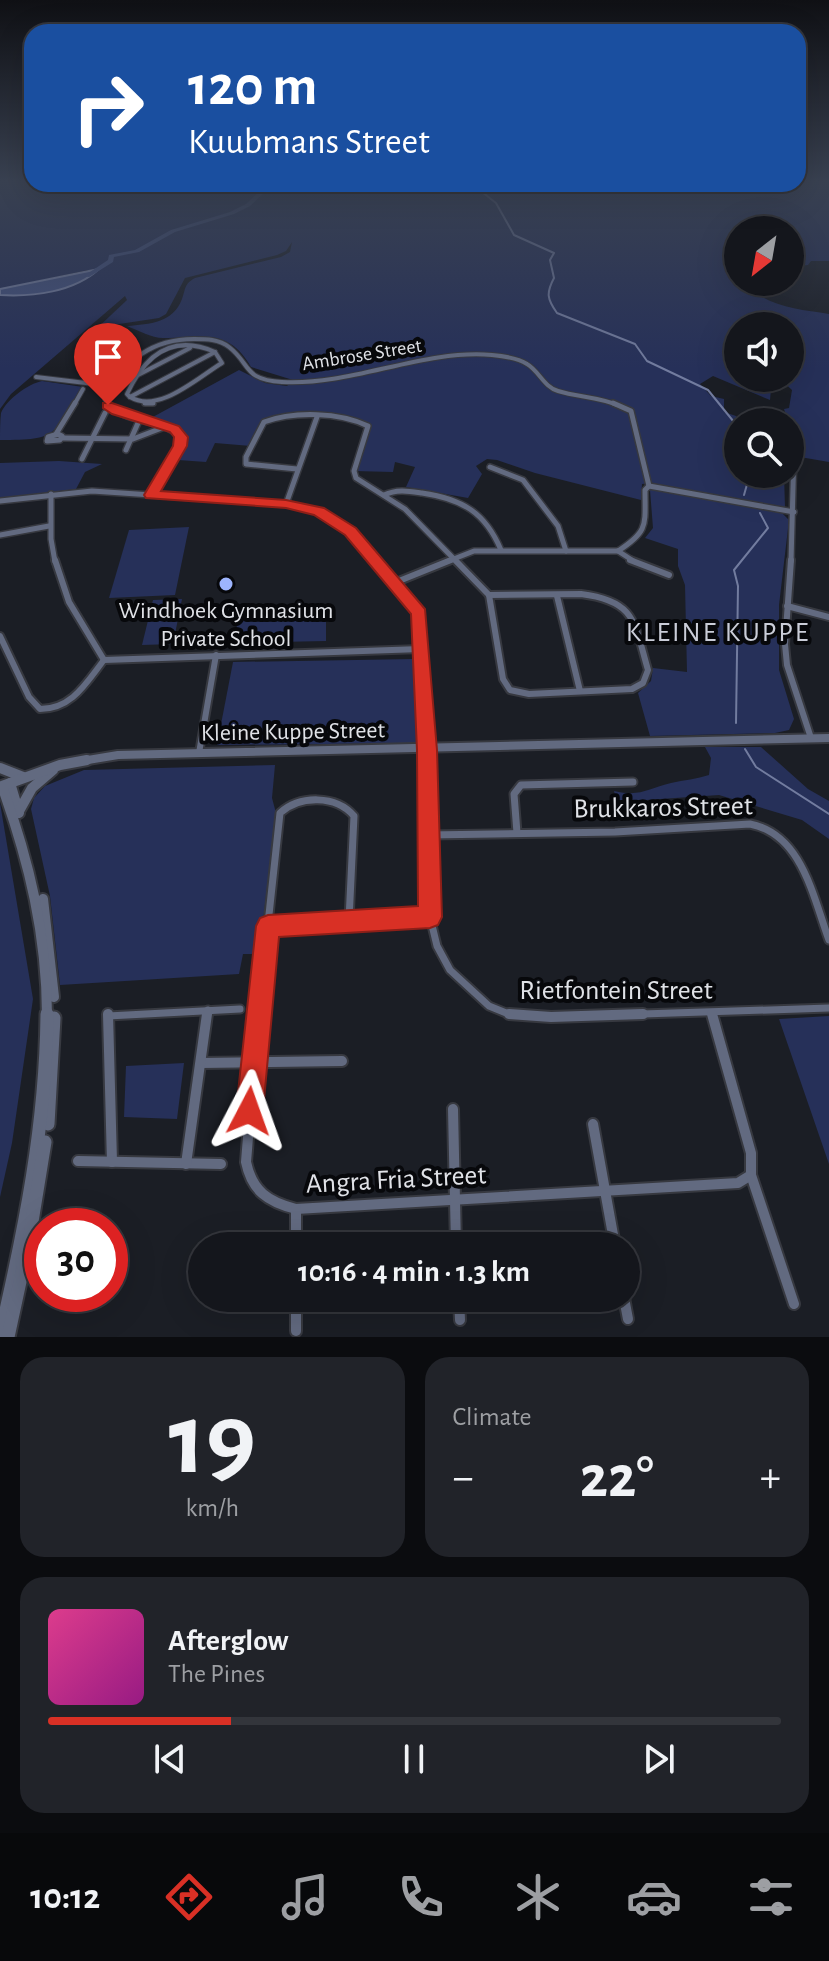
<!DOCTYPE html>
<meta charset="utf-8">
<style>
body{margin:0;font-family:"Alegreya Sans",sans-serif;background:#212329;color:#f1f3f6;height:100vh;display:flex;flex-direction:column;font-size:30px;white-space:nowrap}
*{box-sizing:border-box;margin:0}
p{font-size:26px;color:#9d9fa3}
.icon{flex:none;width:44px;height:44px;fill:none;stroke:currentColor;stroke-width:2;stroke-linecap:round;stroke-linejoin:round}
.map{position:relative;height:1337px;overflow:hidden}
.details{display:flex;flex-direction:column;gap:20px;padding:20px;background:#0b0c0f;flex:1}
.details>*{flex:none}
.guide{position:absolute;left:24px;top:24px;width:782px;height:168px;border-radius:24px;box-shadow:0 8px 32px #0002,0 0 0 2px #33353b;background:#1a4fa0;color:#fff;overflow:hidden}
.needle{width:52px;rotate:211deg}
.buttons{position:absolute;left:724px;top:216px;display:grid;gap:16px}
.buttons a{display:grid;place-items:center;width:80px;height:80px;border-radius:50%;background:#14161c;box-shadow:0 8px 32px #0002,0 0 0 2px #33353b;font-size:40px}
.speed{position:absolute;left:24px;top:1208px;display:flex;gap:16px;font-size:40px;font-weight:700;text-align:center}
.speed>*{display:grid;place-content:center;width:104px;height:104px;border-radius:50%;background:#14161c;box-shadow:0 8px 32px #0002,0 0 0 2px #33353b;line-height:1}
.speed .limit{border:12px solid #d22;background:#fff;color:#111}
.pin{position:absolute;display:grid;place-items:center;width:68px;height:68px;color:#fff;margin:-82px -34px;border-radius:50% 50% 50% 0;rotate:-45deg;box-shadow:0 0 8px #0007}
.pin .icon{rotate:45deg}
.me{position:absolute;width:88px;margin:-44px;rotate:4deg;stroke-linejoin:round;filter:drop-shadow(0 0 6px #0008)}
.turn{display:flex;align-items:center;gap:28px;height:168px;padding:0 32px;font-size:36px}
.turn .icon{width:104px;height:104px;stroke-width:2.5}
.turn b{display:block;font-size:56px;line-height:68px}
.big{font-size:60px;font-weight:700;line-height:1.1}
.details .tile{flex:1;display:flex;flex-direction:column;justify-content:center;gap:12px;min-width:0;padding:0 28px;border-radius:24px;background:#212329}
.details .dial{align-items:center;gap:0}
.dial b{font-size:104px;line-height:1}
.song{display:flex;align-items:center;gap:24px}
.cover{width:96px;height:96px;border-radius:12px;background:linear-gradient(135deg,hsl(330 70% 55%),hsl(310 70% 35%))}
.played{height:8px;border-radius:4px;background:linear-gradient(90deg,#d93025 25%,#33353b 25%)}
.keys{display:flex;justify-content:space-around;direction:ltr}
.heat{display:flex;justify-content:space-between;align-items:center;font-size:44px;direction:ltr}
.details .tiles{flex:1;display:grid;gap:20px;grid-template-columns:1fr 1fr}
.tile:last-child{grid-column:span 2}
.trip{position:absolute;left:188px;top:1232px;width:452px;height:80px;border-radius:40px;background:#14161c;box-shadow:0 8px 32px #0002,0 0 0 2px #33353b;font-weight:700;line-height:80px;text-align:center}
.tabs{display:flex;height:128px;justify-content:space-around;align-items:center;background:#08090b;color:#9d9fa3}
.tabs .icon{width:56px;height:56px}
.tabs .on{color:#d93025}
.tabs b{font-size:36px;color:#f1f3f6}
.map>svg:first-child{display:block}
.green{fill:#263059}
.water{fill:#435180;stroke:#727c9f;stroke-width:2}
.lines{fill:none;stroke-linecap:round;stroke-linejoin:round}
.stream{stroke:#727c9f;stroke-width:2}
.river{fill:#435180;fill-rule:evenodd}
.minor-far4-casing{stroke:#373940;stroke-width:6}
.minor-far3-casing{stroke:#373940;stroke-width:8}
.minor-far2-casing{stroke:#373940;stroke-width:10}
.minor-far1-casing{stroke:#373940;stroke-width:11}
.minor-casing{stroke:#373940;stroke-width:14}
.tertiary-far2-casing{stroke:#373940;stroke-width:12}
.tertiary-far1-casing{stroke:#373940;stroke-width:14}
.tertiary-casing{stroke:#373940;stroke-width:17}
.minor-far4{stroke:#626a80;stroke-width:4}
.minor-far3{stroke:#626a80;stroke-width:5}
.minor-far2{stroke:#626a80;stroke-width:6}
.minor-far1{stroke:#626a80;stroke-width:7}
.minor{stroke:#626a80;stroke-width:10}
.tertiary-far2{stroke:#626a80;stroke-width:8}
.tertiary-far1{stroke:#626a80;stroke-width:10}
.tertiary{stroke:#626a80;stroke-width:13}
.route{fill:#d93025;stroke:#8d1f18;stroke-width:2}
.poi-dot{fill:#9db4fd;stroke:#07080b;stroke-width:3}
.labels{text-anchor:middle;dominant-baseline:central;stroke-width:8;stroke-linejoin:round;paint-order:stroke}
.far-street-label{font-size:20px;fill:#e0e2e7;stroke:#07080b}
.poi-label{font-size:24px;fill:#e0e2e7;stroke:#07080b}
.street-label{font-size:24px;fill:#e0e2e7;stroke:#07080b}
.quarter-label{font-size:28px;letter-spacing:2px;fill:#cacdd8;stroke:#07080b}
.near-street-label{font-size:28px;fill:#e0e2e7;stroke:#07080b}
</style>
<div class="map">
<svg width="829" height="1337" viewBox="0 0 829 1337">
<rect width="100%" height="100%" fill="#1b1e25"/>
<g class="green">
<path d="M0 182 272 184 287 188 296 184 829 182V261H811L808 265 790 267V230H738V282H743C766 307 797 309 829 314V462L800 457 784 409 789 408 792 390 779 378H790V326H738V378H772L770 400 713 376 700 384 711 396 724 399V412L736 416 741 422H738V474H784L785 508 652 483 642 484 641 500 535 473 497 460 487 459 476 466 482 474 468 498 406 487 415 467 395 462 393 472 354 471 368 426 355 419 272 417 264 422 251 446 215 443 206 462 178 460C193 428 179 427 151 418L239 370 265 383 287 386 293 380 251 367C227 326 202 339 163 338 152 338 137 330 127 326 150 324 173 323 182 299 186 288 184 284 195 278L281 257 290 252 292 242 286 251 277 255 185 278 166 314 159 318 106 326 93 332 127 300 125 296 11 394 0 409V295H36L92 275 88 270 0 289Z"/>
<path d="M42 381 83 387C52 435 60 440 0 440 0 432 0 421 1 413 7 399 28 384 42 381Z"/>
<path d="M59 461 102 464 85 472 76 489 0 498V463Z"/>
<path d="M657 488 782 513 789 520 779 605V670L794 719 789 730 775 733 650 736 638 693 651 681 653 668 687 672 685 585 678 566V549L645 538 653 528 650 490Z"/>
<path d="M189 527 175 595 109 598 129 530Z"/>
<path d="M182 599 173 644 142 645 153 600Z"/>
<path d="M326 605V641L234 643 240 607Z"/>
<path d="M414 659 417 743 217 745 233 662Z"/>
<path d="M705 747H761L808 789 829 801V839L802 820 719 795 617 802 614 791C641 797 646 789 671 783 684 780 697 779 709 775L711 758Z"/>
<path d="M275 765 272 798 276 813 259 954H243L239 974 60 985 50 896 31 809 34 798 45 786 84 770Z"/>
<path d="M0 803 33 999 12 1143 0 1197Z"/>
<path d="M829 1016V1164L779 1019Z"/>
<path d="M184 1063 177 1119 124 1117 126 1066Z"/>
</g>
<path class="water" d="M99 269C74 292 33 297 0 295V289Z"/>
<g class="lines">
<g class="stream">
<path d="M472 184 496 203 514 235 554 253 550 260 554 278C546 293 547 299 557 313L635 344 647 361 708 390 738 427"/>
<path d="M744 495 750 474"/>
<path d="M736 723 738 586 734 570 768 528 760 513"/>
<path d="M745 749 756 767 829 814"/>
</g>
<path class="river" d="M267 184H273L250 206 234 214 175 232 139 252 114 257 113 262 89 277 84 276 108 260 109 255 135 250 171 230 230 212 246 204Z"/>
<defs>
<g id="minor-far4">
<path d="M136 376 190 348"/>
<path d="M36 377 111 386"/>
<path d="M130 397C159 414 197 378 222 363L215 352"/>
<path d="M130 397 127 394C145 355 172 333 215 352"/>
<path d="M130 397 215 352"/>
<path d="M74 405 83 389"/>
<path d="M109 405 105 399C123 361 151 339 194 339 206 339 219 339 229 347 251 364 243 380 282 382 353 386 421 349 492 355 503 356 518 358 527 364 539 371 544 387 558 391 577 397 599 397 617 405"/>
</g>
<g id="minor-far3">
<path d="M108 403C126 425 160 417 181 437L180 446 151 495"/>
<path d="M145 403H153"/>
<path d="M613 403 631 411 649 486"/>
<path d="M56 434 75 403"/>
<path d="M58 434 62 436 60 440 47 441 48 437Z"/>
<path d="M62 438 133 439 167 426"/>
<path d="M126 450 138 423"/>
<path d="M82 459 105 413"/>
<path d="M490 467 523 480 558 526 566 551"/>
<path d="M297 469 246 464V457L264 422C294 411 339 412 368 426L354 471 356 478 405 509 457 562"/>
<path d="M51 494V539L55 562"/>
<path d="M384 495C397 489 408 491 422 493 462 499 485 512 501 550"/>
<path d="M0 501 92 491 286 504 319 511 351 532 376 562"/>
<path d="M286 504 317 417"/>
<path d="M0 535 49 526"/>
<path d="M618 551 635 562"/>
<path d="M446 562 474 551H618C649 531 645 525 645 490L649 486 794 512"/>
<path d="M791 562 794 451"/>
</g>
<g id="minor-far2">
<path d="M55 560 69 602 104 660 421 649"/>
<path d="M375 560 419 613 427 762"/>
<path d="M455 560 489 595"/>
<path d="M630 560 669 575"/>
<path d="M791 560 785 644 787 665 811 738"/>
<path d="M394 583 451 560"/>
<path d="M581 594C636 601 634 622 648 670L643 683 632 689 529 694 510 690 503 679 489 595Z"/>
<path d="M557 596 580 691"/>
<path d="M787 606 829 617"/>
<path d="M0 636 29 697 40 709C72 709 86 683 104 660"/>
<path d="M199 753 216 655"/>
</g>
<g id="minor-far1">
<path d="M427 760 430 917 437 946 450 970 489 1006 511 1015 531 1016"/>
<path d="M517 833 514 794 521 785 633 782"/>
<path d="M428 835 615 832 750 824C802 834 813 897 829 940"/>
<path d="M268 926 430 917"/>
<path d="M712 1013 713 1016"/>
<path d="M108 1016 240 1009"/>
<path d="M207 1016 208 1010"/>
<path d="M258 1016 280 813C300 795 336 795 354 816L349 920"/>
<path d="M581 1016 829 1008"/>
</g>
<g id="minor">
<path d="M108 1014 112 1162"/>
<path d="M258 1014 246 1162C252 1191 268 1202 296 1209L738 1183 751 1175V1153L712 1014"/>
<path d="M509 1014 551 1017 643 1014"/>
<path d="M201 1063 342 1061"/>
<path d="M453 1109 456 1246"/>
<path d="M593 1124 615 1246"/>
<path d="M78 1161 221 1164"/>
<path d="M186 1164 207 1014"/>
<path d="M751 1175 794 1304"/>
<path d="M296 1209V1246"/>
<path d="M296 1298V1331"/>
<path d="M459 1298 460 1320"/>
<path d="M624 1298 628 1319"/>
</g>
<path id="tertiary-far2" d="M76 762 118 755 829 738"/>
<g id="tertiary-far1">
<path d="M0 768 23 777"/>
<path d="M10 783 19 813"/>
<path d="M19 811 32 788 53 770"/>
<path d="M43 899 54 997"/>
<path d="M47 1016C47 935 29 861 2 786L60 765 87 760"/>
</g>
<g id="tertiary">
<path d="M48 1124 54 1018"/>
<path d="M0 1336C25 1229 46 1124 47 1014"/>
<path d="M8 1337 29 1240 45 1142"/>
</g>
</defs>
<use href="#minor-far4" class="minor-far4-casing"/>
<use href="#minor-far3" class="minor-far3-casing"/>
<use href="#minor-far2" class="minor-far2-casing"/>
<use href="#minor-far1" class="minor-far1-casing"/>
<use href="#minor" class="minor-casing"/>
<use href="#tertiary-far2" class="tertiary-far2-casing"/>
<use href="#tertiary-far1" class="tertiary-far1-casing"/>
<use href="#tertiary" class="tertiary-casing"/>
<use href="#minor-far4" class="minor-far4"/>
<use href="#minor-far3" class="minor-far3"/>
<use href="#minor-far2" class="minor-far2"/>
<use href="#minor-far1" class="minor-far1"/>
<use href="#minor" class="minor"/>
<use href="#tertiary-far2" class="tertiary-far2"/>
<use href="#tertiary-far1" class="tertiary-far1"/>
<use href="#tertiary" class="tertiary"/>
</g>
<linearGradient id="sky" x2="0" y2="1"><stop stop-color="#0f1014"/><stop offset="0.49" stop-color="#394151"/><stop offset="1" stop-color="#394151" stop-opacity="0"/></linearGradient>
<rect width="829" height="369" fill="url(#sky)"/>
<path class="route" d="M103 403H112L179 426 188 437 187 446 161 491 286 500 324 508 356 528 425 609 437 750 442 917 438 925 430 928 279 937 263 1111 259 1121 249 1125 240 1121 236 1111 256 926 260 918 268 915 418 906 417 750 411 614 345 535 314 515 286 508 146 498 144 495 173 446 174 437 170 432 112 414 103 408Z"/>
<circle class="poi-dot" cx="226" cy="584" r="8"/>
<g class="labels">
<g class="far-street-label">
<text transform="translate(362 355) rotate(-9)">Ambrose Street</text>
</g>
<g class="poi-label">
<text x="226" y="611">Windhoek Gymnasium<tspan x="226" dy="28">Private School</tspan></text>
</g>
<g class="street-label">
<text transform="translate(293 732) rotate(-1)">Kleine Kuppe Street</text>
</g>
<g class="quarter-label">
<text x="718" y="633">KLEINE KUPPE</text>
</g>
<g class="near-street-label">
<text transform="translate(663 808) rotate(-1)">Brukkaros Street</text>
<text x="616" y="991">Rietfontein Street</text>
<text transform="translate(396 1180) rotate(-3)">Angra Fria Street</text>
</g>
</g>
</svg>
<div class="buttons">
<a><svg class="needle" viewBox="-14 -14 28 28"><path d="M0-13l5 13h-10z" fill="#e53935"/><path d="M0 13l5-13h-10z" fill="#9d9fa3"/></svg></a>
<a><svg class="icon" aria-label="sound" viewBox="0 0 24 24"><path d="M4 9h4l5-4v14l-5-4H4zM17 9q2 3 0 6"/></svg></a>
<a><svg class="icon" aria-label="search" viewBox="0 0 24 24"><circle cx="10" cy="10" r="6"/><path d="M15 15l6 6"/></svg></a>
</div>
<div class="speed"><div class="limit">30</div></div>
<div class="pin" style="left:108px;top:405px;background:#d93025"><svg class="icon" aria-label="arrive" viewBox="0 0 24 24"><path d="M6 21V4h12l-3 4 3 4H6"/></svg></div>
<svg class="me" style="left:249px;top:1111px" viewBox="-20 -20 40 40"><path d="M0-17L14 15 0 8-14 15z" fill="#d93025" stroke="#fff" stroke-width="4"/></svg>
<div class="trip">10:16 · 4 min · 1.3 km</div>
<div class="guide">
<div class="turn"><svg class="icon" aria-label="right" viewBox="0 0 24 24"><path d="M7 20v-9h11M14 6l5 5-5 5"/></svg><div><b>120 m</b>Kuubmans Street</div></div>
</div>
</div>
<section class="details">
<div class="tiles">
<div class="tile dial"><b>19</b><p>km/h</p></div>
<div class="tile"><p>Climate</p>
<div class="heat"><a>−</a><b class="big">22°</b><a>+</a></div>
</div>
<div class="tile">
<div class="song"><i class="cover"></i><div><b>Afterglow</b><p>The Pines</p></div></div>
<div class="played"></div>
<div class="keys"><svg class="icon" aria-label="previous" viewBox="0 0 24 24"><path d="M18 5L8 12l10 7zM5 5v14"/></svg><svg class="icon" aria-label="pause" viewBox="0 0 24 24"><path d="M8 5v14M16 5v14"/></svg><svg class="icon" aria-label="next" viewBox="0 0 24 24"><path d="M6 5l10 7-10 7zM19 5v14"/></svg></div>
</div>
</div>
</section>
<nav class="tabs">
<b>10:12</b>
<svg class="icon on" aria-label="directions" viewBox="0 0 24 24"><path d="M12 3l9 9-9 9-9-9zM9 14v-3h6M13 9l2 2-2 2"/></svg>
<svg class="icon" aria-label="music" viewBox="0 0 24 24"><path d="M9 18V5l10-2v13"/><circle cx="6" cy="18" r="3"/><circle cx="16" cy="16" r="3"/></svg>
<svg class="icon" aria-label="phone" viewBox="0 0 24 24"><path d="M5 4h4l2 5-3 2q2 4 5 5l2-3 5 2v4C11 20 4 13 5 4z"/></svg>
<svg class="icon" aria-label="climate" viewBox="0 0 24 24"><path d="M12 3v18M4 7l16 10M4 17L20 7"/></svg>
<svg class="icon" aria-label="car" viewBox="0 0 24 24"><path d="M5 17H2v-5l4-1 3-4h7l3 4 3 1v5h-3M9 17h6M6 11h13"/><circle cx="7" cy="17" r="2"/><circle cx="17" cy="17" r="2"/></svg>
<svg class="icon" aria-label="filters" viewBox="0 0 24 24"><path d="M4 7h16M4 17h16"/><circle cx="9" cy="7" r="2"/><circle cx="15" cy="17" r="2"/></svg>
</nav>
